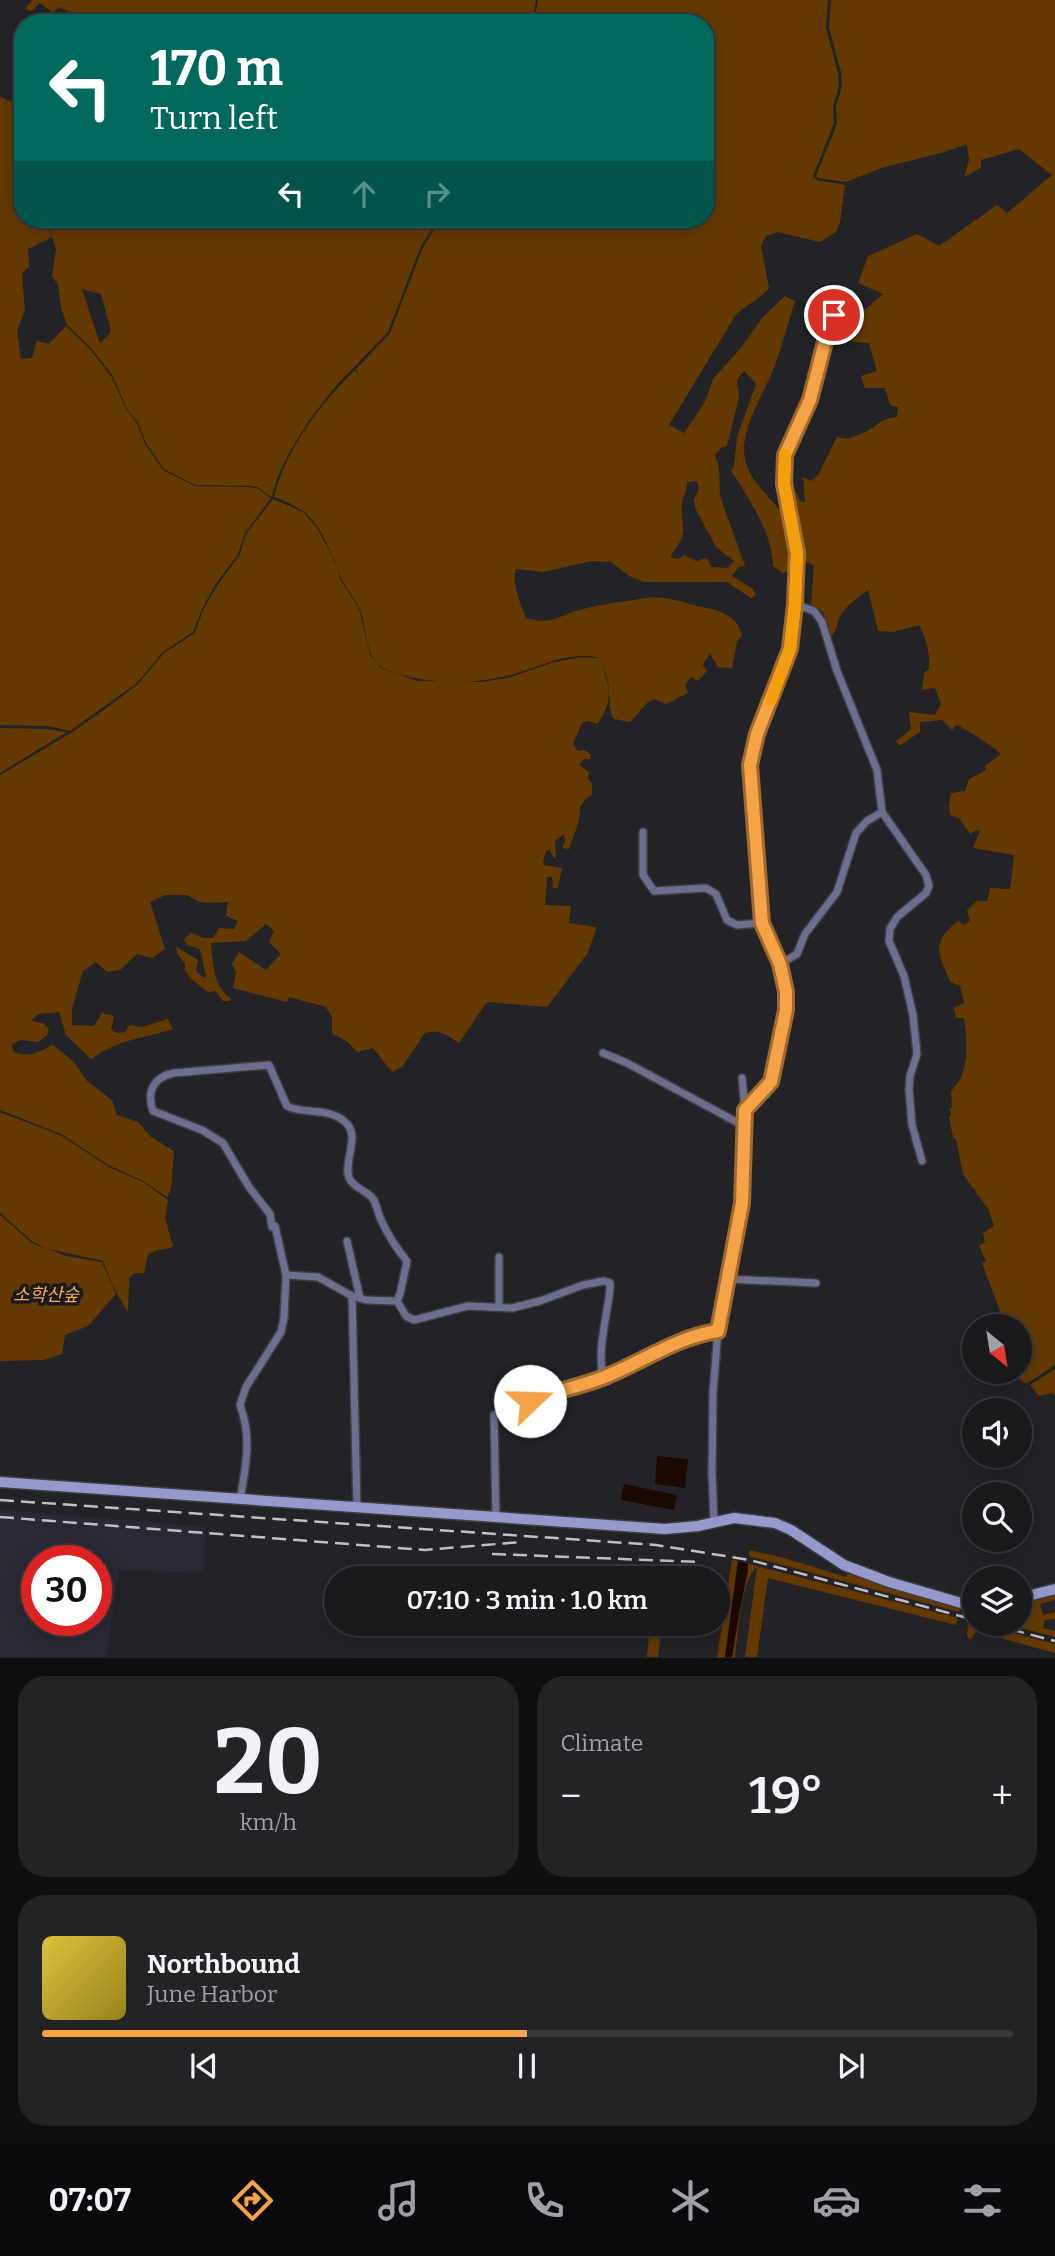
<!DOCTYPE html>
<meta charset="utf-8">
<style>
body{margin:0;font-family:Bitter,"Noto Sans KR",serif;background:#232326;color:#f1f3f6;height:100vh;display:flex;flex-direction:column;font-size:26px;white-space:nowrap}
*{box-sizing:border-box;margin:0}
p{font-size:23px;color:#9fa1a4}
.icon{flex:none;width:38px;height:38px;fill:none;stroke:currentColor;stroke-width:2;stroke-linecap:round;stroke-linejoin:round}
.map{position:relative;height:1658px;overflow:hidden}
.panel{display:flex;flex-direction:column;gap:18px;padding:18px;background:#0e0e10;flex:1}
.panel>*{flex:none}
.guide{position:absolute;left:14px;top:14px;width:700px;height:214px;border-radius:28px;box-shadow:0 4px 18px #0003,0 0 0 2px #38383b;background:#00695c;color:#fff;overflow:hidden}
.needle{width:46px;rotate:150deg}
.fabs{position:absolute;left:962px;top:1314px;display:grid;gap:14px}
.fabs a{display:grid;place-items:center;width:70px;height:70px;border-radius:50%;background:#1a1a1d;box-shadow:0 4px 18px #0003,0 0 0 2px #38383b;font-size:35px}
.speed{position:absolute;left:21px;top:1545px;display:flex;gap:14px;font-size:35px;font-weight:700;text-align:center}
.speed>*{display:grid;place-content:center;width:91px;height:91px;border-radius:50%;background:#1a1a1d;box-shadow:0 4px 18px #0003,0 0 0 2px #38383b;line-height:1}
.speed .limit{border:10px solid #d22;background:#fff;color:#111}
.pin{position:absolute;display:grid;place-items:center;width:60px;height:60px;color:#fff;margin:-30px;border:4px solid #fff;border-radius:50%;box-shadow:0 2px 7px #0007}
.me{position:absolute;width:77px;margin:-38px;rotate:69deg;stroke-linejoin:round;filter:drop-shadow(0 0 5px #0008)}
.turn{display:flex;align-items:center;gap:24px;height:147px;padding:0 21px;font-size:32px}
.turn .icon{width:91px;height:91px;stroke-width:2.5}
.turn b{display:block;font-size:49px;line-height:60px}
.lanes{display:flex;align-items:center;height:66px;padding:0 21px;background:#0003;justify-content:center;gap:35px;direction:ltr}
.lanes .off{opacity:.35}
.big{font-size:52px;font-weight:600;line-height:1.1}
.panel .card{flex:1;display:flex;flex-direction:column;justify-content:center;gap:10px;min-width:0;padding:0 24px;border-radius:28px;background:#232326}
.panel .dial{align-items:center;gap:0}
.dial b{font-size:91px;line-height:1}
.song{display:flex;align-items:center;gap:21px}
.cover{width:84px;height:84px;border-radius:10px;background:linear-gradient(135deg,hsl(50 70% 55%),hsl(50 70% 35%))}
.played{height:7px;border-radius:4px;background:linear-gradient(90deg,#f6a247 50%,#38383b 50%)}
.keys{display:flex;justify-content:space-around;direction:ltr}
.heat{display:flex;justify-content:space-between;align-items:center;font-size:38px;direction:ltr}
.panel .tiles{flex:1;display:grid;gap:18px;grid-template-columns:1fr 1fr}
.card:last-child{grid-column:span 2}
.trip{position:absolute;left:324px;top:1566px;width:406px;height:70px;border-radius:35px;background:#1a1a1d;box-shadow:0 4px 18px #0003,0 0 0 2px #38383b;font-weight:600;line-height:70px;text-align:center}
.tabs{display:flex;height:112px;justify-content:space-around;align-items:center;background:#0a0a0c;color:#9fa1a4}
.tabs .icon{width:49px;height:49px}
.tabs .on{color:#f6a247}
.tabs b{font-size:32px;color:#f1f3f6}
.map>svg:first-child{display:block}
.built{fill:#292933;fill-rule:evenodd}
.green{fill:#633900;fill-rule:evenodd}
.water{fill:#1b0900}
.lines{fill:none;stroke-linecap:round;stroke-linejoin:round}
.street-casing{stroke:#3d3d41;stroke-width:10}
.secondary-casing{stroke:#3d3d41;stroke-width:13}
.street{stroke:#6c6e8e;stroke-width:7}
.secondary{stroke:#9699cc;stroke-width:10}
.rail{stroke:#c0c0c2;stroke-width:2.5;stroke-dasharray:14 7;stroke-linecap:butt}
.route-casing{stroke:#a0692e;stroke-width:18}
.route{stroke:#f6a247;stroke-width:12}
.slow{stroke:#f59e0b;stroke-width:12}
.labels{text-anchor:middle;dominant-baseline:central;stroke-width:7;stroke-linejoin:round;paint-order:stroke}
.park-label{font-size:18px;font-style:italic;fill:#fdaa52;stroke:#191a1d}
</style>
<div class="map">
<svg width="1055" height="1658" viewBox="0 0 1055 1658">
<rect width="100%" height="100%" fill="#232327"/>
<path class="built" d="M0 1510 206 1527 203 1573 119 1570 106 1657H0ZM37 1561H96V1620H37Z"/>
<g class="green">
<path d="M32 0H536L533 23H91L59 7 53 13 40 3 32 11 25 9Z"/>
<path d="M538 0H828L826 28 838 73 839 86 833 107 834 123 813 176 817 180 845 185 840 222 836 232 820 242 777 232 766 236 761 246 769 288C759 300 746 304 735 316L669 425 684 433 705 402 713 379 740 349 763 317 785 296 795 301C788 323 782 346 774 368 763 396 739 429 745 460 750 482 770 496 782 513 789 523 791 559 790 571L783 573 773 566C772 531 749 500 731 470L734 466 737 437 756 384 744 371 737 380 739 397 727 446 721 448 715 455 719 468 720 496 745 566 739 567 732 576 753 589 756 596 751 598 727 582H644L629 576 611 562 591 561 544 572 516 569C511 583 521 605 526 618 555 626 557 615 583 609 604 604 626 601 647 598 664 595 684 603 701 607 719 610 737 615 742 635L737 642 732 668 718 667 710 653 703 665 707 671 698 681 691 677 685 685 688 693 666 704 654 699 647 703 630 722 614 719C605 704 614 684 603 669 612 689 611 706 597 724L588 721 582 723 573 744 578 751 585 750 591 755V759H584L579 765 589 772 588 779 592 783V795L585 799 580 808 579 821 569 849 562 848 565 841 564 834 555 841 556 857 554 858 550 850 546 851 543 861 544 865 562 868 558 888H553L552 877H547L545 905 571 906 569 923 596 927V930L587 954 547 1007 487 1002 459 1043C447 1036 438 1027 424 1034L403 1066 392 1072 373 1048 357 1052 348 1042 332 1033V1017L326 1007 289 997 287 1002 233 988 236 972 232 964 239 952 266 970 281 954 269 942 274 931 266 924 246 941 211 943C213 961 213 988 231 998L230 1001H223L216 991 208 992 191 979 185 970V964L178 954 176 947 198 960 196 971 204 978 206 976 200 949 187 945 184 939 191 933 203 938H213L219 928 234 929 238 921 226 916 228 902 206 903 197 901 187 895H165L150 902 165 949 152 958 137 954 120 970 107 972 96 962 83 971 72 1008V1025L94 1026 102 1013 114 1016 111 1030 117 1033 125 1032 130 1025 142 1027 168 1019 173 1029C141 1039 119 1039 91 1059L66 1035 59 1012 38 1014 31 1021 43 1023 49 1029 47 1035 38 1042 21 1040 12 1044 14 1052C31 1058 38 1052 53 1045L73 1061 87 1081 112 1100 117 1115 138 1122 151 1137 174 1151 171 1189 167 1197 143 1181 110 1166 61 1134 0 1110V775L71 733 108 707 138 684 164 653 195 633 203 610 217 586 240 554 246 534 273 499 303 512 317 528 335 561 341 581 359 608 370 655 381 668 417 681 482 682 508 678 551 663 580 657 599 658C570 649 535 670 506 676 471 685 419 684 385 669 363 658 368 626 359 607 354 597 346 589 342 580 325 539 320 512 274 497 286 449 320 404 355 370L361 380 356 369 390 333 423 247 441 219H705V23H534ZM697 481 699 488 694 500 695 508 716 547 734 561 728 568 711 567 707 558 696 561 684 555 679 559 672 558 671 555C690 531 681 530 682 505 682 498 687 491 687 482Z"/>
<path d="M831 0H1055V1365L1026 1384 1020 1379 1018 1372H1020V1326H1001L1000 1311 982 1263 986 1261 979 1246 985 1242 983 1233 994 1226 988 1209 963 1174 956 1139 953 1137 949 1117 951 1115 950 1108H952L951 1091C971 1072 967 1042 964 1018H956L954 1008 964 1003 960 986 950 982C939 953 930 943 958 921L964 925 970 921 967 911 976 901H987L990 888 1010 889 1014 855 973 848 980 831 976 830 970 834 959 818 950 815 949 806 951 793 965 791 969 779 986 770 985 766 1001 754C992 746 967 729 956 725L952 730 942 720 920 722V732L899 746 896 741 911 729 909 712 935 715 941 704 935 688 922 690 924 673 929 669C930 651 927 640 919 625L893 632 878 631 868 590C858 597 847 605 841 615 836 623 838 630 831 637L823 612 811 604 814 565 803 561 791 504 787 467 791 466 795 491 801 502H805L803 477 811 481 818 475 837 437 847 439C854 436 863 434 869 430 879 423 884 418 897 417L898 407 890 405 885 388H865L861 376 877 371 869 343 853 342 836 322 848 301 862 312 883 294 858 283 868 256 917 234 939 246 997 205 1007 213 1052 175 1019 149 981 160V168L964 177 969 160 967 144 941 153 881 168 846 182 818 178 816 176 837 124 836 107 842 86 841 72 829 28Z"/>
<path d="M0 97 10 101 20 111 18 132 23 141V219H44L52 237 28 249 29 267 22 273 25 311 17 330 21 359 32 358 37 341 49 344 66 326 90 349 111 376 127 411 137 423 145 444 163 470 195 486 249 487 257 488 271 498 245 533 238 554 215 585 202 609 193 632 163 652 137 683 70 731 48 726 0 725Z"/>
<path d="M46 219H439L421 246 388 332 334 388 308 422 289 453 277 478 272 497 257 487 250 486 195 485 164 469 146 443 138 422 128 411 112 375 91 348 67 325 61 308 58 285 52 276 56 249ZM82 289 101 294 111 331 100 344Z"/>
<path d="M0 728 47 729 67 732 0 773Z"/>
<path d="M0 1112 60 1135 109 1167 143 1182 168 1200 165 1218 173 1247 155 1251 148 1255 144 1273H134L129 1278 128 1313 113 1286 103 1261 48 1249 33 1242 0 1213Z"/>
<path d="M0 1215 32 1243 66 1256 102 1262 116 1294 88 1326 65 1335 62 1354 44 1360 0 1361Z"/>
<path d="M1055 1369V1395L1052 1393 1039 1396 1030 1385Z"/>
<path d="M750 1550 781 1557 846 1577 848 1573 960 1607 959 1612 749 1556Z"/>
<path d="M732 1560 738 1561 725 1657 717 1658Z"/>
<path d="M748 1564 958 1618 956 1625 768 1578 757 1657H745L757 1567C741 1578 738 1637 735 1657L732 1658Z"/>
<path d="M1055 1595V1600L1040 1604 1043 1615 1055 1612V1619L1045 1620 1043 1628 1055 1631V1637L1005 1624H1020V1604Z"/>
<path d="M968 1621 1055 1644V1653L976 1631 970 1640 967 1636Z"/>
<path d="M650 1624H662L658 1657H647Z"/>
</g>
<g class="water">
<path d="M657 1456 688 1459 685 1488 655 1484Z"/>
<path d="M624 1484 677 1495 674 1510 621 1500Z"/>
<path d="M738 1561 748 1564V1571L738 1618 732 1657H725Z"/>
</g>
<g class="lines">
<defs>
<g id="street">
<path d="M795 604 814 611 822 622 837 671 877 770 882 812 926 875 929 886 926 893 897 917 890 929 889 941 904 976 913 1015 917 1054 910 1076 909 1090 912 1125 922 1161"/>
<path d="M643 832V875L654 891 706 888 716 894 727 920 737 925 762 923"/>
<path d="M780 964 797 954 805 934 837 892 856 833 867 821 882 812"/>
<path d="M603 1053 627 1063 744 1126"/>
<path d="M745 1110 771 1082 786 1010V991L780 964 762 923 750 765 757 734 790 649 795 604 797 553 784 484 785 455 810 400 828 330 840 304 850 294"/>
<path d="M347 1241 360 1298"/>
<path d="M286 1275 318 1277 352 1296 366 1300 397 1301 406 1316 414 1320 468 1306 512 1308 540 1301 583 1285 604 1281 610 1283V1289C607 1318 597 1348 603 1378"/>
<path d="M727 1279 816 1283"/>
<path d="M352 1296 357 1507"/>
<path d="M499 1307V1257"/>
<path d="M240 1500C246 1466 252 1437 240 1405L246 1387 281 1332 284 1318 286 1275 275 1226 272 1227 270 1214 249 1187 223 1143 202 1130 153 1111C146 1091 154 1077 174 1073L269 1065 287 1106C304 1115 328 1107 344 1121 362 1135 343 1160 349 1178 354 1189 367 1190 373 1199 377 1205 378 1214 381 1220 388 1235 396 1248 407 1261L400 1294 397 1301"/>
<path d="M496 1518 494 1415 553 1392 603 1378 663 1349 705 1333 718 1331"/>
<path d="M714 1521 712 1473 713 1392 718 1331 742 1203 745 1110 742 1078"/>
</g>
<g id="secondary">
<path d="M0 1482 665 1529 698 1526 734 1518 775 1523 791 1530 844 1565 889 1582 968 1605H975"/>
<path d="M1020 1598 1055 1589"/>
</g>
</defs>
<use href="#street" class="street-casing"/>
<use href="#secondary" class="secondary-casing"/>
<use href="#street" class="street"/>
<use href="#secondary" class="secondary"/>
<g class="rail">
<path d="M0 1500 656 1545 750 1560 975 1620"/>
<path d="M0 1517 425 1550 521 1542"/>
<path d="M492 1554 699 1562"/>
<path d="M990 1624 1055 1641"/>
</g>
</g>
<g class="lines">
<defs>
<path id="route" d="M530 1401C554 1391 579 1387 602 1378 641 1363 676 1337 718 1331L742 1203 745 1110 771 1082 786 1010V992L780 964 762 923 750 765 757 734 790 649 795 604 797 553 784 484 785 455 810 400 828 330 834 315"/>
</defs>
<use href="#route" class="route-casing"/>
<use href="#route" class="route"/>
<path class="slow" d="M771 700 790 649 795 604 797 553 784 484 785 454"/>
</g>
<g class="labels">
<g class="park-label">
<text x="46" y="1295">소학산숲</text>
</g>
</g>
</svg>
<div class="fabs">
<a><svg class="needle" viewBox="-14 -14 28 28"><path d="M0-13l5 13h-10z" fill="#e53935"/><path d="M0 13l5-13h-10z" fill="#9fa1a4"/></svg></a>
<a><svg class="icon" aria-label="sound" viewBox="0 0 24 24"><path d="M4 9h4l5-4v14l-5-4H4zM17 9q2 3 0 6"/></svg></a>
<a><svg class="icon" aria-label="search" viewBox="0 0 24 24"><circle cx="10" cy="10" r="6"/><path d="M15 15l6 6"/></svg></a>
<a><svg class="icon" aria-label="layers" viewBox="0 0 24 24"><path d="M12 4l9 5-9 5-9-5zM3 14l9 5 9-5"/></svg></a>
</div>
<div class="speed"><div class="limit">30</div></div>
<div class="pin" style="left:834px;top:315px;background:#d93025"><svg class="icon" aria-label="arrive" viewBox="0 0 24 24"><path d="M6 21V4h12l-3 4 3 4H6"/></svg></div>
<svg class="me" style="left:530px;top:1401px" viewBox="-20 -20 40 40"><circle r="19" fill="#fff"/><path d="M0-13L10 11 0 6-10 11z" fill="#f6a247"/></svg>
<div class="trip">07:10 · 3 min · 1.0 km</div>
<div class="guide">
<div class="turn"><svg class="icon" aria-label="left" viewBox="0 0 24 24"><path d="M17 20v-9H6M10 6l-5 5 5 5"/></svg><div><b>170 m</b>Turn left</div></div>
<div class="lanes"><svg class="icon" aria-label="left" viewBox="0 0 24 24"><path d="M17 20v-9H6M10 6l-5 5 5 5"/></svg><svg class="icon off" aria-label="ahead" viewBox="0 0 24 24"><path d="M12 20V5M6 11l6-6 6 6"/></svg><svg class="icon off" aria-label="right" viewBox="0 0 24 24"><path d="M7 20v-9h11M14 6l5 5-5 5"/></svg></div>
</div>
</div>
<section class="panel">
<div class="tiles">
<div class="card dial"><b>20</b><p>km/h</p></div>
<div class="card"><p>Climate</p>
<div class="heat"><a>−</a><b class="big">19°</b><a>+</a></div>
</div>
<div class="card">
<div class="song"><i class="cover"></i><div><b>Northbound</b><p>June Harbor</p></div></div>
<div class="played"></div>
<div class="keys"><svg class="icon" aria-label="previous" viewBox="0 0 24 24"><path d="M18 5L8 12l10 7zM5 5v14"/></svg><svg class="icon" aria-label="pause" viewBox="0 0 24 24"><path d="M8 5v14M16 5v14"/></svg><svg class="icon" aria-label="next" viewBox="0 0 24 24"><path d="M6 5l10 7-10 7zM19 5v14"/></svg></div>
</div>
</div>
</section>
<nav class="tabs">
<b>07:07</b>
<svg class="icon on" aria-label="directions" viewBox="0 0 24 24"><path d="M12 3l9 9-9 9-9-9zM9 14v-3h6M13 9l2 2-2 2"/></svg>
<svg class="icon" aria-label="music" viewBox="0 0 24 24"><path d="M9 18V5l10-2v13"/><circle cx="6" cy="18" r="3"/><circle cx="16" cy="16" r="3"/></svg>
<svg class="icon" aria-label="phone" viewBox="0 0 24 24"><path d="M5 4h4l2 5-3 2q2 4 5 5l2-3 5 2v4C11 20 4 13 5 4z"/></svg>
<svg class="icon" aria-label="climate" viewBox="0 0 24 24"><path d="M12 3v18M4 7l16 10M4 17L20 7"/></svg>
<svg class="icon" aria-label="car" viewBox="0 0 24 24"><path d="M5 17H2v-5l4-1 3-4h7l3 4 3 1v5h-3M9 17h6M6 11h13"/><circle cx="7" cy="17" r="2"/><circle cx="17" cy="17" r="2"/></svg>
<svg class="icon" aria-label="filters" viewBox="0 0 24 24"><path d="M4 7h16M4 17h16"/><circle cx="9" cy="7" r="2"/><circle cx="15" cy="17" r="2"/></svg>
</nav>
